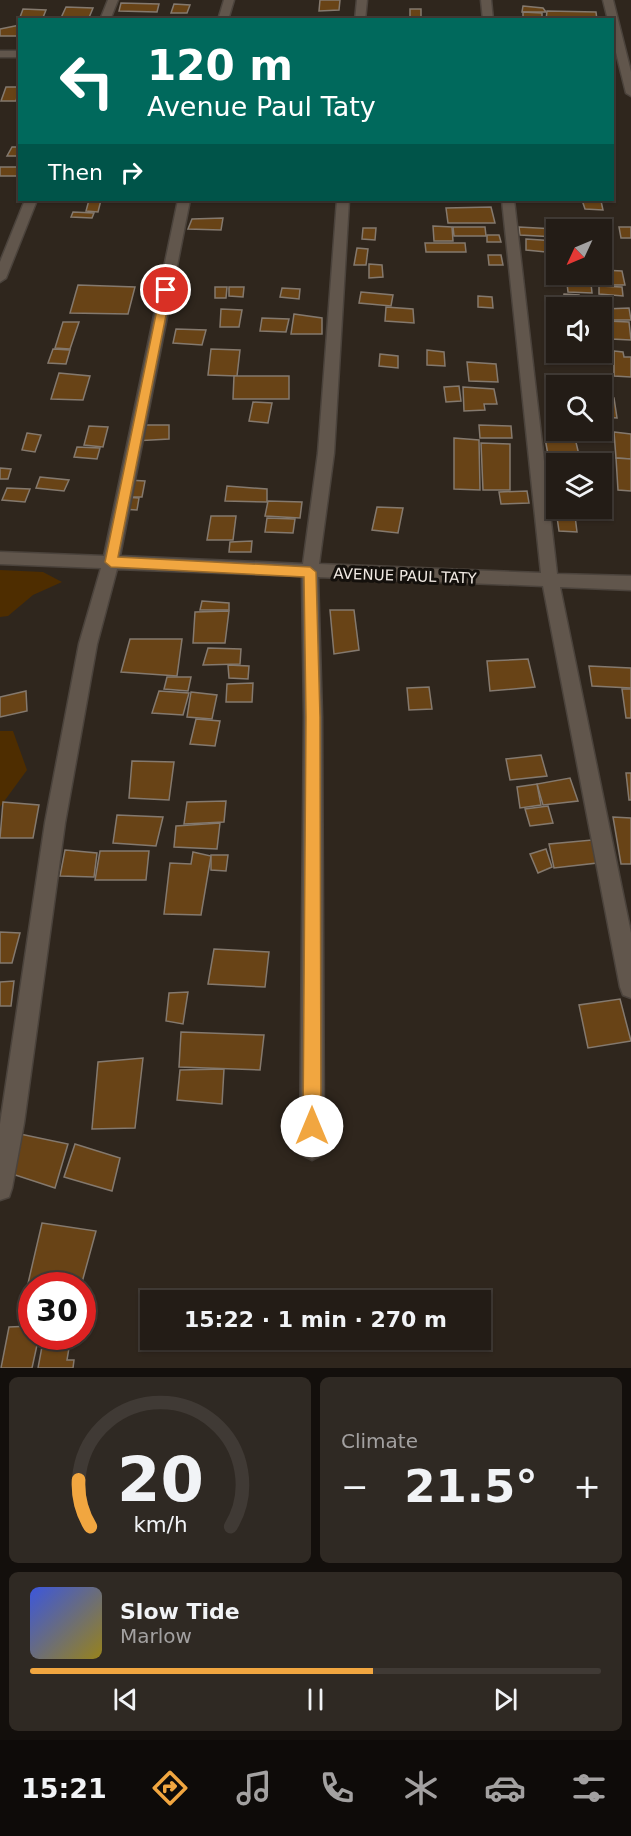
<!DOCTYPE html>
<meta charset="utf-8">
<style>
body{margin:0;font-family:"DejaVu Sans",sans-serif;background:#2f2923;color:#f1f3f6;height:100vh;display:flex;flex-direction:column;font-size:22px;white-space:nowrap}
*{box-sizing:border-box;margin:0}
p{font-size:20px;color:#a3a1a1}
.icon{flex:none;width:33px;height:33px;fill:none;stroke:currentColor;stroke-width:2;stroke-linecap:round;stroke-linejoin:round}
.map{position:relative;height:1368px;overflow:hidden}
.side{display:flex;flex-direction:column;gap:9px;padding:9px;background:#130f0c;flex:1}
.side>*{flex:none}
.guide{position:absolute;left:18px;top:18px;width:596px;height:183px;border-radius:0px;box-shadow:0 2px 4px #0004,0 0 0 2px #403a35;background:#00695c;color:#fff;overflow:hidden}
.needle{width:39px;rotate:226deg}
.controls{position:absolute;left:546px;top:219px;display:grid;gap:12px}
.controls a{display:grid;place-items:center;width:66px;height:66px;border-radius:0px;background:#231c16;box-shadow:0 2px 4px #0004,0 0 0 2px #403a35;font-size:30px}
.speed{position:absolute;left:18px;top:1272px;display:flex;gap:12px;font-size:30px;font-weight:700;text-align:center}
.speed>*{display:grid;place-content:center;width:78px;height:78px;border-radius:50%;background:#231c16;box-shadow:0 2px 4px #0004,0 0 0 2px #403a35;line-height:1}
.speed .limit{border:9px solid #d22;background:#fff;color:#111}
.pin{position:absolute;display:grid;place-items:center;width:51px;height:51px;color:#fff;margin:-26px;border:3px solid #fff;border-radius:50%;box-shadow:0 2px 6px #0007}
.me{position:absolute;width:66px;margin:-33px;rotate:0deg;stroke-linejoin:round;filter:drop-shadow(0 0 4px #0008)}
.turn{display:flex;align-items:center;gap:21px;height:126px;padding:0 30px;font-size:27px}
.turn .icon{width:78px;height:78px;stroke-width:2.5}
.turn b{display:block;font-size:42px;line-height:51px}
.then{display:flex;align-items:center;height:57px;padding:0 30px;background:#0003;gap:12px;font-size:22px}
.big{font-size:45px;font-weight:600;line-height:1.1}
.side .widget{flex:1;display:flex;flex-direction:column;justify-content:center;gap:9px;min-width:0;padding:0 21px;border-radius:9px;background:#2f2923}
.side .dial{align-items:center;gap:0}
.dial svg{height:156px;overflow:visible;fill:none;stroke:#403a35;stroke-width:7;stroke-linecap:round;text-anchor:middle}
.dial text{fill:#f1f3f6;stroke:none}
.song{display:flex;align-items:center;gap:18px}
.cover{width:72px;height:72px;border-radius:9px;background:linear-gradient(135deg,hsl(230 70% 55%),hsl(50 70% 35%))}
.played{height:6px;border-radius:3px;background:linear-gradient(90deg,#f1a640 60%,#403a35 60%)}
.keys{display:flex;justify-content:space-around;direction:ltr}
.heat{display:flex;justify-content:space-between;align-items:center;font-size:33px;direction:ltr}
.side .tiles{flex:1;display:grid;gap:9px;grid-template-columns:1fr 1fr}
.widget:last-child{grid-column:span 2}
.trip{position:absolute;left:140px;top:1290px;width:351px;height:60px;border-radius:0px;background:#231c16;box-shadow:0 2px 4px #0004,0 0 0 2px #403a35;font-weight:600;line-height:60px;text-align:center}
.dock{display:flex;height:96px;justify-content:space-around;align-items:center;background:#0e0b09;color:#a3a1a1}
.dock .icon{width:42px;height:42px}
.dock .current{color:#f1a640}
.dock b{font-size:27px;color:#f1f3f6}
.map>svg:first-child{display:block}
.green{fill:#4e2d00}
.building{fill:#684316;stroke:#84796e;stroke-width:1.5}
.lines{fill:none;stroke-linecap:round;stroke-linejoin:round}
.street-casing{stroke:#4b433c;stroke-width:3}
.street{fill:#61564c;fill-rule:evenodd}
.route{fill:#f1a640;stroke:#9d6c2a;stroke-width:1.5}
.labels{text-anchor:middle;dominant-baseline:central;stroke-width:6;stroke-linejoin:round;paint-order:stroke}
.street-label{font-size:15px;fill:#f0e9e3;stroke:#14100c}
</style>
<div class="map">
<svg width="631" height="1368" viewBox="0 0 631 1368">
<rect width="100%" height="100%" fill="#2f261d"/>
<g class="green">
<path d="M0 570 43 572 62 582 33 595 8 616 0 617Z"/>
<path d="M0 731H13L27 770 0 807Z"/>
</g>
<g class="building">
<path d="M320 0H340L339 10 319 11Z"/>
<path d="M121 3 159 4 157 12 119 11Z"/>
<path d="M174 4 190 5 187 13H171Z"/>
<path d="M523 6 543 8 546 12H522Z"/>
<path d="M66 7 93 8 88 20H60Z"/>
<path d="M23 9 46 10 42 20H19Z"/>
<rect x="410" y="9" width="11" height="11"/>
<path d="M547 11 596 12 597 20H546Z"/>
<path d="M523 12 542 13V20L523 19Z"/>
<path d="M20 25 18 36H0V29Z"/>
<path d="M6 87H20L16 101H1Z"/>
<path d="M12 147H20V156H7Z"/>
<rect x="0" y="167" width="20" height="9"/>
<path d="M89 200H101L98 212 86 211Z"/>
<path d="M582 200 601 201 603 210 585 209Z"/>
<path d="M491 207 495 223H448L446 208Z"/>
<path d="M73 212 94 213 92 218 71 217Z"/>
<path d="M223 218 221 230 188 229 192 219Z"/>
<path d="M433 226 452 227 453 241H434Z"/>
<path d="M453 227H485L486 236H454Z"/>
<path d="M519 227 574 230H556V237L520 235Z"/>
<path d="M619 227H631V238H621Z"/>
<path d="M363 228H376L375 240 362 239Z"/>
<path d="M487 235H499L501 242H487Z"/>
<path d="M526 239 556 241V253L526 250Z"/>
<path d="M425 243H465L466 252H426Z"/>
<path d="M357 248 368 249 366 265H354Z"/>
<path d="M488 255H501L503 265H489Z"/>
<path d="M369 264 382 265 383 277 369 278Z"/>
<path d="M602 270 622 271 625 285H601Z"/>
<path d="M566 274H590L592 293 568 292Z"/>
<path d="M78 285 135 287 128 314 70 313Z"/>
<path d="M599 286 622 287 623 296 599 294Z"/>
<path d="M215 287H227L226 298H215Z"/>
<path d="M229 287H244L243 297 229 296Z"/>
<path d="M282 288 300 289 299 299 280 297Z"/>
<path d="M361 292 393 295 391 306 359 303Z"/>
<path d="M564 294 579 295V302L563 301Z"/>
<path d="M478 296 492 297 493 308 478 307Z"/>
<path d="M386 307 413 309 414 323 385 321Z"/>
<path d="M629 308 631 320H607L604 309Z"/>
<path d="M221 309 242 310 239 327H220Z"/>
<path d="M294 314 322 318V334H291Z"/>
<path d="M262 318 289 319 286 332 260 331Z"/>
<path d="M607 321 629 322 631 340 611 339Z"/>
<path d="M63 322H79L70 349 55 348Z"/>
<path d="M549 323H556V336H550Z"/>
<path d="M176 329 206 330 202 345 173 343Z"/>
<path d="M53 349 70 350 66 364 48 363Z"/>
<path d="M211 349 240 350 237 376 208 375Z"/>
<path d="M427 350 444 352 445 366 427 365Z"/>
<path d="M614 351 623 352 624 357H631V377L614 376Z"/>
<path d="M380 354 398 356V368L379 366Z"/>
<path d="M467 362 496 364 498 382 469 381Z"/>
<path d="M59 373 90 376 83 400 51 399Z"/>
<path d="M234 376H289V399H233Z"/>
<path d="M459 386 461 401 446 402 444 387Z"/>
<path d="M463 387 494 389 497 404H484L485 410 464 411Z"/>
<path d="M602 398H614L617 418 602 417Z"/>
<path d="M253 402 272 403 268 423 249 421Z"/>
<path d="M136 425H169V439L134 441Z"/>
<path d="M479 425 511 426 512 438H480Z"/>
<path d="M89 426 108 427 103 447 84 445Z"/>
<path d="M614 432 631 434V459L616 458Z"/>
<path d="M27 433 41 435 35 452 22 450Z"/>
<path d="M454 438 479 440 480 490 454 489Z"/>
<path d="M545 438H575L579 455H548Z"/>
<path d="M481 443 510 444V490H483Z"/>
<path d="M77 447 100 448 97 459 74 457Z"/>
<path d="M616 458 631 459V491L618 490Z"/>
<path d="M0 468 11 469 8 479H0Z"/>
<path d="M40 477 69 480 64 491 36 488Z"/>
<path d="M128 480 145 481 142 497H125Z"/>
<path d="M227 486 267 489V502L225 501Z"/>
<path d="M7 488 30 489 25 502 2 500Z"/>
<path d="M527 491 529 503 501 504 499 492Z"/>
<path d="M124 497 139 498 137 510 121 509Z"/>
<path d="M268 501 302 502 300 518 265 516Z"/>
<path d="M555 503 556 508H574L577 532 559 531Z"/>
<path d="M377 507 403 508 398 533 372 530Z"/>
<path d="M211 516H236L233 540H207Z"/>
<path d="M267 518 295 519 293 533 265 532Z"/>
<path d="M252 541 251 552H229L230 542Z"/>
<path d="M202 601 229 603V610H200Z"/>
<path d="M330 610H354L359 650 334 654Z"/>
<path d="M229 611 225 643H193L195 612Z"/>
<path d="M130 639H182L177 676 121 672Z"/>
<path d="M208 648 241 649 240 664 203 665Z"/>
<path d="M528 659 535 687 490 691 487 661Z"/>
<path d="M228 665 249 666 248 679 229 678Z"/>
<path d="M589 666 631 668V688L592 686Z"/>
<path d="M167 677H191L188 691 164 689Z"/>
<path d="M253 683 252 702H226L227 684Z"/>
<path d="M429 687 432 709 409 710 407 688Z"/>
<path d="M622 689H631V718H626Z"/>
<path d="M26 691 27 711 0 717V697Z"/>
<path d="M159 691 189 693 183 715 152 713Z"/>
<path d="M191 692 217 695 212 719 187 717Z"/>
<path d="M196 719 220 721 215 746 190 744Z"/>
<path d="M541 755 547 776 510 780 506 759Z"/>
<path d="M132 761 174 762 169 800 129 798Z"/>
<path d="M626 773H631V800H629Z"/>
<path d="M570 778 578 801 543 805 537 784Z"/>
<path d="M537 784 541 805 520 808 517 787Z"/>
<path d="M226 801 224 822 184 824 187 802Z"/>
<path d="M3 802 39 805 33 838H0Z"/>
<path d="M548 806 553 823 530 826 525 809Z"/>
<path d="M117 815 163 817 156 846 113 843Z"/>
<path d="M613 817 631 818V864H621Z"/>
<path d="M220 823 217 849 174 847 176 826Z"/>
<path d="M592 840 597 863 554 868 549 844Z"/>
<path d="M546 849 552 867 538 873 530 854Z"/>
<path d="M65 850 97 853 94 877 60 876Z"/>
<path d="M100 851H149L146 880H95Z"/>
<path d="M193 852 211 856 201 915 164 914 170 863 191 864Z"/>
<path d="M211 855H228L226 871 211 870Z"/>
<path d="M0 932 20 933 12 963H0Z"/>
<path d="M214 949 269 952 265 987 208 984Z"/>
<path d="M14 981 11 1006H0V982Z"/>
<path d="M188 992 183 1024 166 1021 169 993Z"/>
<path d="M620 999 631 1041 588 1048 579 1005Z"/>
<path d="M181 1032 264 1035 260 1070 179 1067Z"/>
<path d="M143 1058 135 1128 92 1129 98 1062Z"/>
<path d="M224 1069 222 1104 177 1100 180 1070Z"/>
<path d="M1 1130 68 1144 55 1188 0 1170Z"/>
<path d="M75 1144 120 1158 112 1191 64 1177Z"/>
<path d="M42 1223 96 1231 81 1286H32V1318H20Z"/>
<path d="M32 1326V1336H39L32 1368H1L9 1327Z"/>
<path d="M44 1336H71L67 1360H74L73 1368H38Z"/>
</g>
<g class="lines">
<defs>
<g id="street">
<path d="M108 0H118L110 20H100Z"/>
<path d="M224 0H234L228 20H218Z"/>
<path d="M357 0H367L365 20H355Z"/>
<path d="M481 0H491L493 20H483Z"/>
<path d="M603 0H613L631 72V96L626 93 612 36V20H608Z"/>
<rect x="0" y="51" width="20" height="6"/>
<path d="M25 200H37L6 278 0 282V262Z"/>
<path d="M178 200H190L120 556 303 564 318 453 337 200H349L334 453 319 564 541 573 502 200H514L557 574 631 576V590L560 587 631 933V998L623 995 620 987 543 586 318 577 322 717 324 1148 320 1156 312 1160 304 1156 300 1148 304 717 302 576 117 569 97 644 65 823 24 1123 12 1188 9 1197 0 1200V1124L45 823 79 644 101 568 0 564V552L104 556Z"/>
</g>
</defs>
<use href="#street" class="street-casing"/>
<use href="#street" class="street"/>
</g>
<path class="route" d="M166 287 171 290 118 557 310 567 316 572 320 717 321 1126 318 1132 312 1135 306 1132 303 1126 306 717 304 577 111 567 105 562 161 290Z"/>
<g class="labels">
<g class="street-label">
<text transform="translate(405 576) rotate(2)">AVENUE PAUL TATY</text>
</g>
</g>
</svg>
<div class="controls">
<a><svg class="needle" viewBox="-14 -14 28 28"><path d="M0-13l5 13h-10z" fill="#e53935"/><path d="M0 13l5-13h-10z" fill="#a3a1a1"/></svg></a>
<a><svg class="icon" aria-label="sound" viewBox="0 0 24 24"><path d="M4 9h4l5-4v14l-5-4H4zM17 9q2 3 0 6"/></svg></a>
<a><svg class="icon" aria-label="search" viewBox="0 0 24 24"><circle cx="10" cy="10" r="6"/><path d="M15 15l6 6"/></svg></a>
<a><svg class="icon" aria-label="layers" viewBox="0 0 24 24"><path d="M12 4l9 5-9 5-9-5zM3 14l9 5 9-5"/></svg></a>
</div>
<div class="speed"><div class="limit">30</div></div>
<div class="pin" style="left:166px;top:290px;background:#d93025"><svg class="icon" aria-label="arrive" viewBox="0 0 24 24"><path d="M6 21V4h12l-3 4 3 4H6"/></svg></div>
<svg class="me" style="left:312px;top:1126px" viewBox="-20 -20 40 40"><circle r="19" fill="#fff"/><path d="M0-13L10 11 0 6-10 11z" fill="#f1a640"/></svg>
<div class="trip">15:22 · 1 min · 270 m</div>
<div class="guide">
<div class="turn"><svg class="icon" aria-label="left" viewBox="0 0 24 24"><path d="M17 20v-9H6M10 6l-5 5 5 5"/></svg><div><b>120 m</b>Avenue Paul Taty</div></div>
<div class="then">Then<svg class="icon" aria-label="right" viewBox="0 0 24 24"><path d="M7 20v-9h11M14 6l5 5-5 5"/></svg></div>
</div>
</div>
<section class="side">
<div class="tiles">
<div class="widget dial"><svg viewBox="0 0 100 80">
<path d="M14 69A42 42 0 1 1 86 69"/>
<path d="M14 69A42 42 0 0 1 8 45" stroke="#f1a640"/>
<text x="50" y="56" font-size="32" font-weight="700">20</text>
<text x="50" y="72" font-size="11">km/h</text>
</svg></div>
<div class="widget"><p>Climate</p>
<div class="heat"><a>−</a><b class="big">21.5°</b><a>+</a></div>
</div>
<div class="widget">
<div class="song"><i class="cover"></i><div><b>Slow Tide</b><p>Marlow</p></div></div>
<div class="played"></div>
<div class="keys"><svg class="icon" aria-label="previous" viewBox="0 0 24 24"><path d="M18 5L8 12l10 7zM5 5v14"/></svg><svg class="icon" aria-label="pause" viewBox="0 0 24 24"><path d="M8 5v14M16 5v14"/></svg><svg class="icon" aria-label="next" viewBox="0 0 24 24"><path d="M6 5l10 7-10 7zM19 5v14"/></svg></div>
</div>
</div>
</section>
<nav class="dock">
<b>15:21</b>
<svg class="icon current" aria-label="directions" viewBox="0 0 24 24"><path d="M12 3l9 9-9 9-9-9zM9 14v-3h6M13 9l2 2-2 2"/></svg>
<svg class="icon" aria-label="music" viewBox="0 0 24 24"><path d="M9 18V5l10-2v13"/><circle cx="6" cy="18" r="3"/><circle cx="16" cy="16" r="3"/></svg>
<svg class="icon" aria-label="phone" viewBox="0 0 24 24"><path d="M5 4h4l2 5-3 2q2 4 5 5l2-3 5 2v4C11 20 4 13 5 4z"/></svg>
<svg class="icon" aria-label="climate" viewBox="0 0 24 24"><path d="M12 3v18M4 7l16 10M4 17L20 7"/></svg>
<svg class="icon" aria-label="car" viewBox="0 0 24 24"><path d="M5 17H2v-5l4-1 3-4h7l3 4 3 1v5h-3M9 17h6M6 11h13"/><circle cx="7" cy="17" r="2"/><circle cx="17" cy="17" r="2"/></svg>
<svg class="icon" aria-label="filters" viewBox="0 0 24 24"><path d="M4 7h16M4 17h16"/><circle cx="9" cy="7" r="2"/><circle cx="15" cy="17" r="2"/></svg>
</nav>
